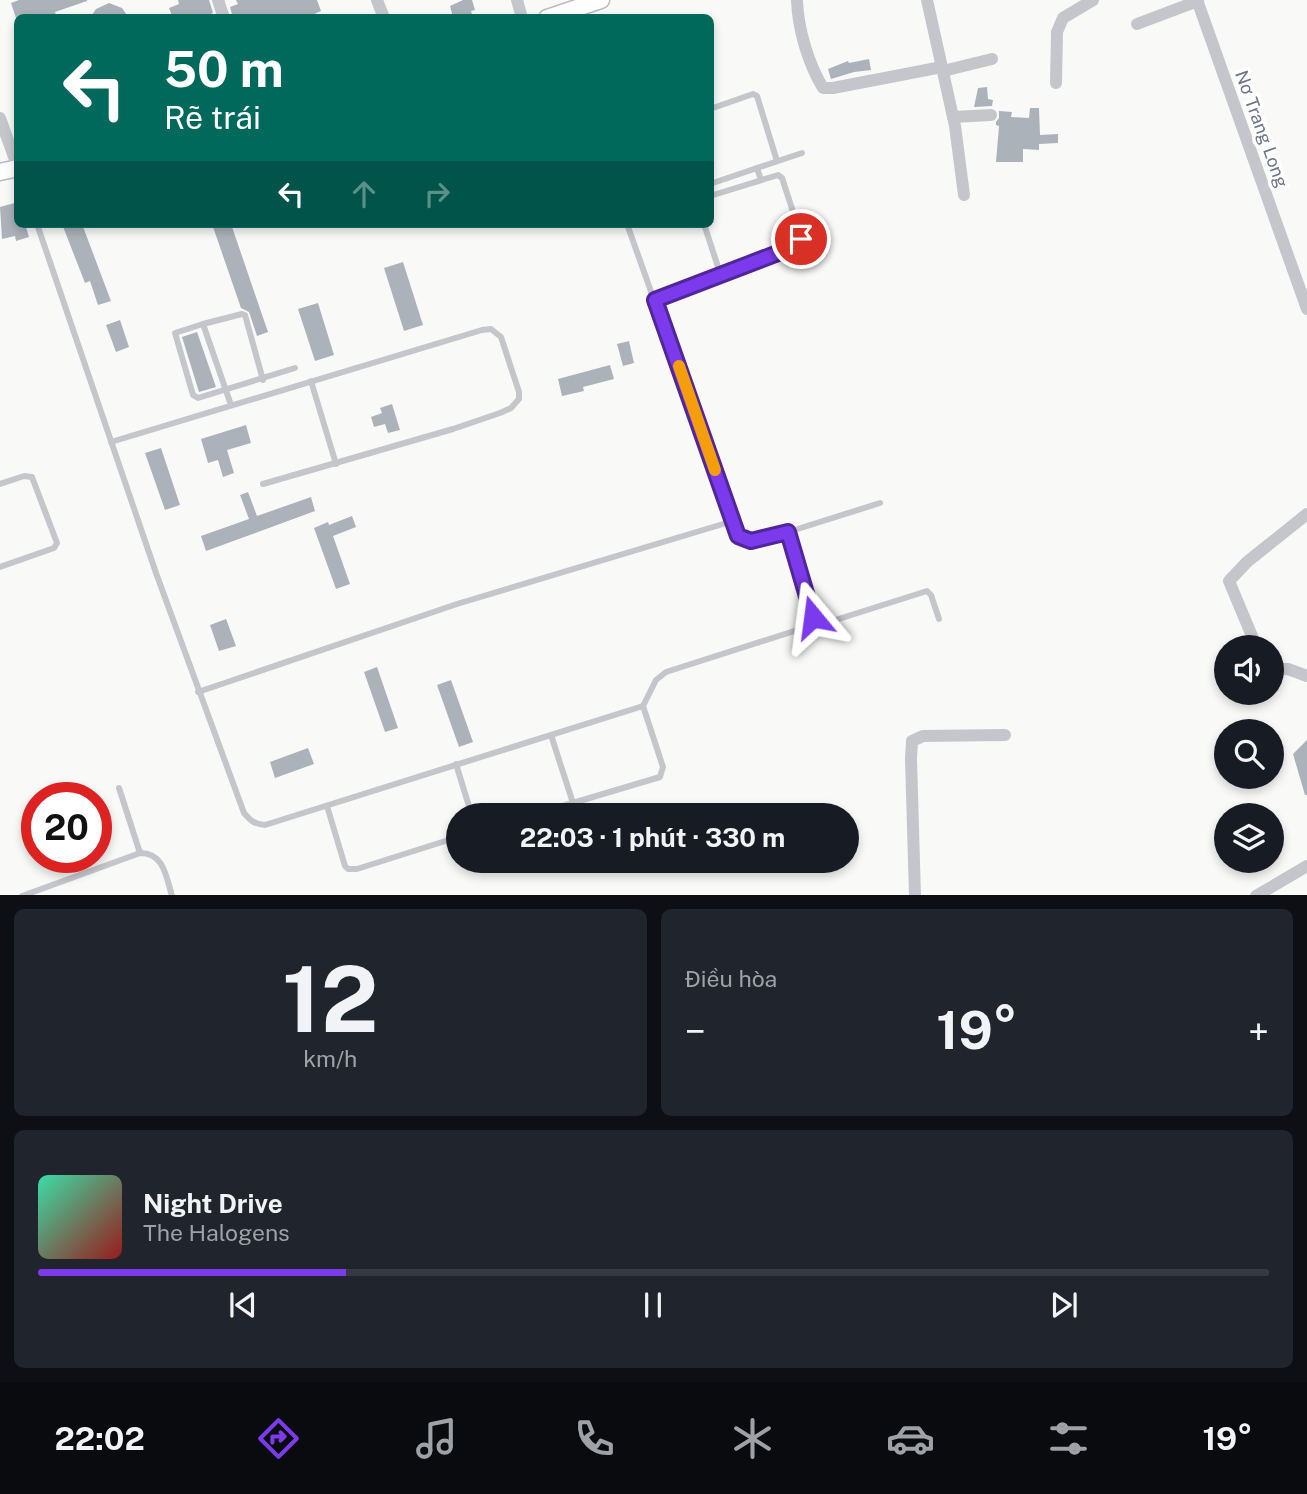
<!DOCTYPE html>
<html lang="vi">
<meta charset="utf-8">
<style>
body{margin:0;font-family:"Public Sans",sans-serif;background:#20242c;color:#f1f3f6;height:100vh;display:flex;flex-direction:column;font-size:26px;white-space:nowrap}
*{box-sizing:border-box;margin:0}
p{font-size:23px;color:#9ea1a6}
.icon{flex:none;width:38px;height:38px;fill:none;stroke:currentColor;stroke-width:2;stroke-linecap:round;stroke-linejoin:round}
.map{position:relative;height:895px;overflow:hidden}
.drawer{display:flex;flex-direction:column;gap:14px;padding:14px;background:#0d0f14;flex:1}
.drawer>*{flex:none}
.top-card{position:absolute;left:14px;top:14px;width:700px;height:214px;border-radius:10px;box-shadow:0 4px 10px #0003;background:#00695c;color:#fff;overflow:hidden}
.buttons{position:absolute;left:1214px;top:635px;display:grid;gap:14px}
.buttons a{display:grid;place-items:center;width:70px;height:70px;border-radius:50%;background:#171b24;box-shadow:0 4px 10px #0003;font-size:35px}
.speed{position:absolute;left:21px;top:782px;display:flex;gap:14px;font-size:35px;font-weight:700;text-align:center}
.speed>*{display:grid;place-content:center;width:91px;height:91px;border-radius:50%;background:#171b24;box-shadow:0 4px 10px #0003;line-height:1}
.speed .limit{border:10px solid #d22;background:#fff;color:#111}
.pin{position:absolute;display:grid;place-items:center;width:60px;height:60px;color:#fff;margin:-30px;border:4px solid #fff;border-radius:50%;box-shadow:0 2px 7px #0007}
.me{position:absolute;width:77px;margin:-38px;rotate:344deg;stroke-linejoin:round;filter:drop-shadow(0 0 5px #0008)}
.turn{display:flex;align-items:center;gap:24px;height:147px;padding:0 35px;font-size:32px}
.turn .icon{width:91px;height:91px;stroke-width:2.5}
.turn b{display:block;font-size:49px;line-height:60px}
.lanes{display:flex;align-items:center;height:66px;padding:0 35px;background:#0003;justify-content:center;gap:35px;direction:ltr}
.lanes .off{opacity:.35}
.big{font-size:52px;font-weight:700;line-height:1.1}
.drawer .tile{flex:1;display:flex;flex-direction:column;justify-content:center;gap:10px;min-width:0;padding:0 24px;border-radius:10px;background:#20242c}
.drawer .dial{align-items:center;gap:0}
.dial b{font-size:91px;line-height:1}
.song{display:flex;align-items:center;gap:21px}
.cover{width:84px;height:84px;border-radius:10px;background:linear-gradient(135deg,hsl(160 70% 55%),hsl(0 70% 35%))}
.played{height:7px;border-radius:4px;background:linear-gradient(90deg,#7c3aed 25%,#363941 25%)}
.keys{display:flex;justify-content:space-around;direction:ltr}
.heat{display:flex;justify-content:space-between;align-items:center;font-size:38px;direction:ltr}
.drawer .tiles{flex:1;display:grid;gap:14px;grid-template-columns:1fr 1fr}
.tile:last-child{grid-column:span 2}
.trip{position:absolute;left:446px;top:803px;width:413px;height:70px;border-radius:35px;background:#171b24;box-shadow:0 4px 10px #0003;font-weight:700;line-height:70px;text-align:center}
.tabs{display:flex;height:112px;justify-content:space-around;align-items:center;background:#090b0e;color:#9ea1a6}
.tabs .icon{width:49px;height:49px}
.tabs .current{color:#7c3aed}
.tabs b{font-size:32px;color:#f1f3f6}
.map>svg:first-child{display:block}
.building{fill:#acb2ba}
.lines{fill:none;stroke-linecap:round;stroke-linejoin:round}
.secondary-casing{stroke:#b8bcc2;stroke-width:19}
.lane{stroke:#c4c6cb;stroke-width:6}
.street{stroke:#c4c6cb;stroke-width:12}
.secondary{stroke:#fff;stroke-width:16}
.route-casing{stroke:#51269a;stroke-width:18}
.route{stroke:#7c3aed;stroke-width:12}
.slow{stroke:#f59e0b;stroke-width:12}
.labels{text-anchor:middle;dominant-baseline:central;stroke-width:7;stroke-linejoin:round;paint-order:stroke}
.street-label{font-size:18px;fill:#6a7588;stroke:#fff}
</style>
<div class="map">
<svg width="1307" height="896" viewBox="0 0 1307 896">
<rect width="100%" height="100%" fill="#f9faf8"/>
<g class="building">
<path d="M19 0H87V1L55 12 57 18H16L11 3Z"/>
<path d="M178 0H209L213 13 201 18H173L169 8 179 4Z"/>
<path d="M236 0H317L321 11 312 15 313 18H233L230 7 238 4Z"/>
<path d="M463 0H472L475 10 471 11 472 14 462 17 461 15 453 17 450 6Z"/>
<path d="M109 3 122 8 129 18H90L96 9Z"/>
<path d="M869 59 871 70 854 72 831 79 828 69 848 61 849 63Z"/>
<path d="M987 87 988 99 993 100 992 106 974 107 978 88Z"/>
<path d="M1030 108H1039L1040 135 1058 134V143L1039 144V150L1023 149V162H996L999 126 996 125V122L999 118V111L1012 112 1011 117 1029 118Z"/>
<path d="M18 202V224H25L29 237 16 241 15 236 2 239 0 207Z"/>
<path d="M62 224H82L111 301 98 305 90 281 85 283Z"/>
<path d="M212 224H231L268 332 257 336 249 312 241 308Z"/>
<path d="M403 262 423 325 404 331 384 268Z"/>
<path d="M318 303 334 355 315 361 298 309Z"/>
<path d="M120 320 129 347 116 352 106 325Z"/>
<path d="M197 332 216 387 199 392 182 337Z"/>
<path d="M629 341 634 363 623 366 617 344Z"/>
<path d="M610 365 614 379 583 387 584 391 562 396 558 379Z"/>
<path d="M392 404 400 430 388 433 385 424 374 427 371 417 382 413 380 408Z"/>
<path d="M246 425 251 443 227 450 234 473 223 477 218 460 208 463 201 439Z"/>
<path d="M161 448 180 505 165 510 145 453Z"/>
<path d="M248 492 257 516 311 497 315 511 206 551 201 536 249 519 240 495Z"/>
<path d="M352 516 356 527 333 536 350 584 336 589 314 528 328 522 329 525Z"/>
<path d="M226 619 236 646 219 651 210 625Z"/>
<path d="M377 667 398 728 385 732 364 672Z"/>
<path d="M451 680 473 742 459 747 437 685Z"/>
<path d="M1307 740V795H1305L1293 754Z"/>
<path d="M308 748 314 764 275 778 270 762Z"/>
</g>
<g class="lines">
<defs>
<g id="secondary">
<path d="M547 18 601 0"/>
<path d="M0 172 18 168"/>
</g>
</defs>
<use href="#secondary" class="secondary-casing"/>
<g class="lane">
<path d="M710 109 753 94 757 96 777 161"/>
<path d="M761 180 757 168 802 153"/>
<path d="M710 184 757 168"/>
<path d="M37 224 156 573 244 813C251 821 254 824 265 825L643 706"/>
<path d="M704 224 721 276"/>
<path d="M655 300 721 276 799 243 800 233 782 178 778 175 710 196"/>
<path d="M203 324 175 333 193 395 198 398 295 368"/>
<path d="M311 381 336 464"/>
<path d="M231 405 203 324 242 314 245 315 263 380"/>
<path d="M111 442 482 330 491 329 501 337 519 392V399L511 408 500 413 453 429 263 484"/>
<path d="M0 484 24 476 32 477 57 543 54 548 0 567"/>
<path d="M788 532 880 503"/>
<path d="M812 623H826L927 591 931 595 939 619"/>
<path d="M198 692 457 604 733 521"/>
<path d="M551 735 573 803"/>
<path d="M456 764 472 816"/>
<path d="M119 788 140 853"/>
<path d="M327 806 345 866 348 869H357L458 837"/>
<path d="M529 816 660 777 663 767 643 706 656 680 666 672 810 626 813 620 788 532 751 541 738 536 627 224"/>
<path d="M22 896 140 853C164 853 166 876 172 896"/>
</g>
<g class="street">
<path d="M218 0 224 18"/>
<path d="M377 0 384 18"/>
<path d="M517 0 522 18"/>
<path d="M797 0C798 29 808 63 823 88H833L942 67"/>
<path d="M927 0 955 126 964 195"/>
<path d="M1197 0 1307 309"/>
<path d="M1137 24 1198 1"/>
<path d="M943 71 992 59"/>
<path d="M1056 83 1057 32 1063 18 1093 0"/>
<path d="M953 117 991 115"/>
<path d="M0 118 18 168"/>
<path d="M1257 648 1229 581 1247 562 1307 514"/>
<path d="M1272 669H1288L1307 676"/>
<path d="M915 896 911 759 912 741 923 736 1005 735"/>
<path d="M1256 896 1307 866"/>
</g>
<use href="#secondary" class="secondary"/>
</g>
<g class="lines">
<defs>
<path id="route" d="M801 239 796 246 655 300 738 536 751 541 788 532 813 617"/>
</defs>
<use href="#route" class="route-casing"/>
<use href="#route" class="route"/>
<path class="slow" d="M679 366 715 470"/>
</g>
<g class="labels">
<g class="street-label">
<text transform="translate(1262 129) rotate(70)">Nơ Trang Long</text>
</g>
</g>
</svg>
<div class="buttons">
<a><svg class="icon" aria-label="sound" viewBox="0 0 24 24"><path d="M4 9h4l5-4v14l-5-4H4zM17 9q2 3 0 6"/></svg></a>
<a><svg class="icon" aria-label="search" viewBox="0 0 24 24"><circle cx="10" cy="10" r="6"/><path d="M15 15l6 6"/></svg></a>
<a><svg class="icon" aria-label="layers" viewBox="0 0 24 24"><path d="M12 4l9 5-9 5-9-5zM3 14l9 5 9-5"/></svg></a>
</div>
<div class="speed"><div class="limit">20</div></div>
<div class="pin" style="left:801px;top:239px;background:#d93025"><svg class="icon" aria-label="arrive" viewBox="0 0 24 24"><path d="M6 21V4h12l-3 4 3 4H6"/></svg></div>
<svg class="me" style="left:813px;top:617px" viewBox="-20 -20 40 40"><path d="M0-17L14 15 0 8-14 15z" fill="#7c3aed" stroke="#fff" stroke-width="4"/></svg>
<div class="trip">22:03 · 1 phút · 330 m</div>
<div class="top-card">
<div class="turn"><svg class="icon" aria-label="left" viewBox="0 0 24 24"><path d="M17 20v-9H6M10 6l-5 5 5 5"/></svg><div><b>50 m</b>Rẽ trái</div></div>
<div class="lanes"><svg class="icon" aria-label="left" viewBox="0 0 24 24"><path d="M17 20v-9H6M10 6l-5 5 5 5"/></svg><svg class="icon off" aria-label="ahead" viewBox="0 0 24 24"><path d="M12 20V5M6 11l6-6 6 6"/></svg><svg class="icon off" aria-label="right" viewBox="0 0 24 24"><path d="M7 20v-9h11M14 6l5 5-5 5"/></svg></div>
</div>
</div>
<section class="drawer">
<div class="tiles">
<div class="tile dial"><b>12</b><p>km/h</p></div>
<div class="tile"><p>Điều hòa</p>
<div class="heat"><a>−</a><b class="big">19°</b><a>+</a></div>
</div>
<div class="tile">
<div class="song"><i class="cover"></i><div><b>Night Drive</b><p>The Halogens</p></div></div>
<div class="played"></div>
<div class="keys"><svg class="icon" aria-label="previous" viewBox="0 0 24 24"><path d="M18 5L8 12l10 7zM5 5v14"/></svg><svg class="icon" aria-label="pause" viewBox="0 0 24 24"><path d="M8 5v14M16 5v14"/></svg><svg class="icon" aria-label="next" viewBox="0 0 24 24"><path d="M6 5l10 7-10 7zM19 5v14"/></svg></div>
</div>
</div>
</section>
<nav class="tabs">
<b>22:02</b>
<svg class="icon current" aria-label="directions" viewBox="0 0 24 24"><path d="M12 3l9 9-9 9-9-9zM9 14v-3h6M13 9l2 2-2 2"/></svg>
<svg class="icon" aria-label="music" viewBox="0 0 24 24"><path d="M9 18V5l10-2v13"/><circle cx="6" cy="18" r="3"/><circle cx="16" cy="16" r="3"/></svg>
<svg class="icon" aria-label="phone" viewBox="0 0 24 24"><path d="M5 4h4l2 5-3 2q2 4 5 5l2-3 5 2v4C11 20 4 13 5 4z"/></svg>
<svg class="icon" aria-label="climate" viewBox="0 0 24 24"><path d="M12 3v18M4 7l16 10M4 17L20 7"/></svg>
<svg class="icon" aria-label="car" viewBox="0 0 24 24"><path d="M5 17H2v-5l4-1 3-4h7l3 4 3 1v5h-3M9 17h6M6 11h13"/><circle cx="7" cy="17" r="2"/><circle cx="17" cy="17" r="2"/></svg>
<svg class="icon" aria-label="filters" viewBox="0 0 24 24"><path d="M4 7h16M4 17h16"/><circle cx="9" cy="7" r="2"/><circle cx="15" cy="17" r="2"/></svg>
<b>19°</b>
</nav>
